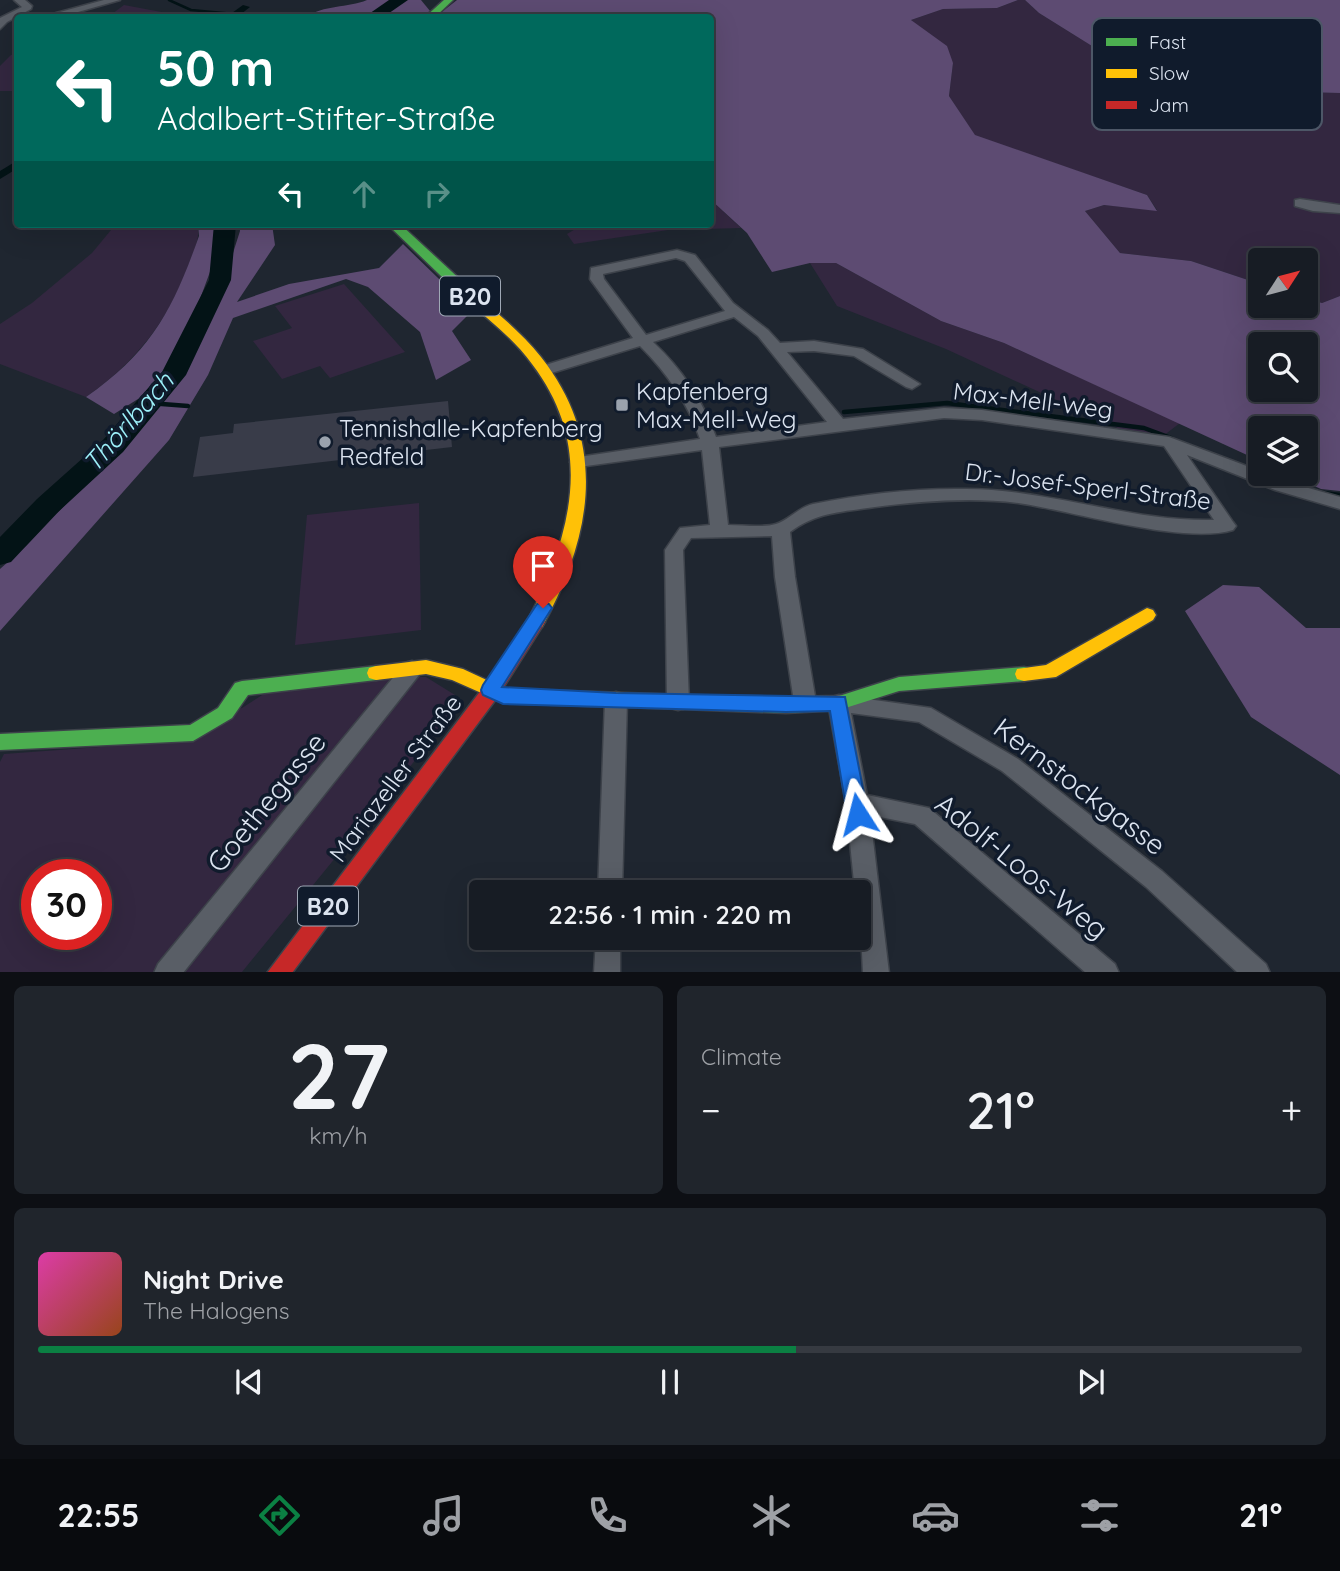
<!DOCTYPE html>
<meta charset="utf-8">
<style>
body{margin:0;font-family:Quicksand,sans-serif;background:#20252c;color:#f1f3f6;height:100vh;display:flex;flex-direction:column;font-size:26px;white-space:nowrap}
*{box-sizing:border-box;margin:0}
p{font-size:23px;color:#9ea1a6}
.icon{flex:none;width:38px;height:38px;fill:none;stroke:currentColor;stroke-width:2;stroke-linecap:round;stroke-linejoin:round}
.map{position:relative;height:972px;overflow:hidden}
.details{display:flex;flex-direction:column;gap:14px;padding:14px;background:#0d0f14;flex:1}
.details>*{flex:none}
.top-card{position:absolute;left:14px;top:14px;width:700px;height:214px;border-radius:7px;box-shadow:0 7px 28px #0002,0 0 0 2px #363a41;background:#00695c;color:#fff;overflow:hidden}
.needle{width:46px;rotate:54deg}
.tools{position:absolute;left:1248px;top:248px;display:grid;gap:14px}
.tools a{display:grid;place-items:center;width:70px;height:70px;border-radius:7px;background:#171c24;box-shadow:0 7px 28px #0002,0 0 0 2px #363a41;font-size:35px}
.speed{position:absolute;left:21px;top:859px;display:flex;gap:14px;font-size:35px;font-weight:700;text-align:center}
.speed>*{display:grid;place-content:center;width:91px;height:91px;border-radius:50%;background:#171c24;box-shadow:0 7px 28px #0002,0 0 0 2px #363a41;line-height:1}
.speed .limit{border:10px solid #d22;background:#fff;color:#111}
.pin{position:absolute;display:grid;place-items:center;width:60px;height:60px;color:#fff;margin:-72px -30px;border-radius:50% 50% 50% 0;rotate:-45deg;box-shadow:0 0 7px #0007}
.pin .icon{rotate:45deg}
.me{position:absolute;width:77px;margin:-38px;rotate:351deg;stroke-linejoin:round;filter:drop-shadow(0 0 5px #0008)}
.turn{display:flex;align-items:center;gap:24px;height:147px;padding:0 28px;font-size:32px}
.turn .icon{width:91px;height:91px;stroke-width:2.5}
.turn b{display:block;font-size:49px;line-height:60px}
.lanes{display:flex;align-items:center;height:66px;padding:0 28px;background:#0003;justify-content:center;gap:35px;direction:ltr}
.lanes .off{opacity:.35}
.big{font-size:52px;font-weight:600;line-height:1.1}
.details .tile{flex:1;display:flex;flex-direction:column;justify-content:center;gap:10px;min-width:0;padding:0 24px;border-radius:10px;background:#20252c}
.details .dial{align-items:center;gap:0}
.dial b{font-size:91px;line-height:1}
.song{display:flex;align-items:center;gap:21px}
.cover{width:84px;height:84px;border-radius:10px;background:linear-gradient(135deg,hsl(320 70% 55%),hsl(20 70% 35%))}
.played{height:7px;border-radius:4px;background:linear-gradient(90deg,#0b8043 60%,#363a41 60%)}
.keys{display:flex;justify-content:space-around;direction:ltr}
.heat{display:flex;justify-content:space-between;align-items:center;font-size:38px;direction:ltr}
.details .tiles{flex:1;display:grid;gap:14px;grid-template-columns:1fr 1fr}
.tile:last-child{grid-column:span 2}
.trip{position:absolute;left:469px;top:880px;width:402px;height:70px;border-radius:7px;background:#171c24;box-shadow:0 7px 28px #0002,0 0 0 2px #363a41;font-weight:600;line-height:70px;text-align:center}
.menu{display:flex;height:112px;justify-content:space-around;align-items:center;background:#090b0e;color:#9ea1a6}
.menu .icon{width:49px;height:49px}
.menu .on{color:#0b8043}
.menu b{font-size:32px;color:#f1f3f6}
.map>svg:first-child{display:block}
.green{fill:#332740;fill-rule:evenodd}
.forest{fill:#5d4b72;fill-rule:evenodd}
.lines{fill:none;stroke-linecap:round;stroke-linejoin:round}
.stream-far1{stroke:#031316;stroke-width:2.5}
.stream{stroke:#031316;stroke-width:4.5}
.canal{fill:#031316;fill-rule:evenodd}
.river{fill:#031316;fill-rule:evenodd}
.building{fill:#393c49}
.street-casing{stroke:#3d424a;stroke-width:3}
.fast-casing{stroke:#3d424a;stroke-width:3}
.slow-casing{stroke:#3d424a;stroke-width:3}
.jam-casing{stroke:#3d424a;stroke-width:3}
.street{fill:#595e66;fill-rule:evenodd}
.fast{fill:#4caf50;fill-rule:evenodd}
.slow{fill:#ffc107;fill-rule:evenodd}
.jam{fill:#c62828;fill-rule:evenodd}
.route{fill:#1a73e8;stroke:#114b97;stroke-width:2}
.poi-dot{fill:#9aa2ad;stroke:#101b2c;stroke-width:2.5}
.labels{text-anchor:middle;dominant-baseline:central;stroke-width:7;stroke-linejoin:round;paint-order:stroke}
.shield{fill:#101b2c;stroke:#9fa8b5;stroke-width:2}
.shield-label{font-size:23px;font-weight:bold;fill:#dce4f0}
.poi-label{font-size:24px;fill:#dce4f0;stroke:#101b2c;text-anchor:start}
.street-label{font-size:24px;fill:#dce4f0;stroke:#101b2c}
.water-label{font-size:26px;font-style:italic;fill:#9df1fa;stroke:#101b2c}
.near-street-label{font-size:28px;fill:#dce4f0;stroke:#101b2c}
.key{fill:#101b2c;stroke:#4d5767;stroke-width:2}
.key-label{font-size:19px;fill:#dce4f0}
</style>
<div class="map">
<svg width="1340" height="973" viewBox="0 0 1340 973">
<rect width="100%" height="100%" fill="#1f2630"/>
<g class="green">
<path d="M1018 0H1025L1039 13 1116 61 1298 92 1340 93V296L1322 303 1306 298V261H1260V284L1191 261 1120 253 1085 211 1104 205 1157 210 1147 195 975 136 949 96 953 63 911 20 943 9 997 8Z"/>
<path d="M124 5 188 17H108Z"/>
<path d="M17 54V91H0V66L11 55Z"/>
<path d="M711 200 741 228 668 230 574 244 567 234 584 224H710Z"/>
<path d="M116 224H198C200 239 194 251 188 266 168 321 135 363 86 397L0 364V324L32 303 92 253Z"/>
<path d="M810 263H836L941 321 1004 343 1180 423 1163 436 1122 430 946 349 837 306Z"/>
<path d="M344 284 405 352 330 378 320 366 282 379 253 341 292 328 275 306Z"/>
<path d="M419 503 421 630 295 645 307 515Z"/>
<path d="M392 677H426L455 695 457 709 242 972 0 973V762L4 754 141 744 242 708 270 690ZM37 875H96V934H37Z"/>
</g>
<g class="forest">
<path d="M367 0H392L365 17H306C323 5 348 8 367 0Z"/>
<path d="M404 0H421L430 11 420 17 377 18Z"/>
<path d="M457 0H1018L997 8 943 9 911 20 947 46 953 63 949 96 975 135 1147 195 1157 211 1104 205 1085 211 1120 253 1191 261 1260 284V306H1306V298L1322 303 1340 296V491L1321 489 1288 474H1306V429H1260V461L1004 343 941 321 836 263H810L772 272 747 233 711 200 710 18H434ZM1260 345H1306V390H1260Z"/>
<path d="M1025 0H1340V93L1298 92 1116 61 1039 13Z"/>
<path d="M198 224H219L214 261 190 326 154 389 114 414 86 397C152 351 173 309 199 236Z"/>
<path d="M239 224H272L275 245 237 302 289 284 379 268 403 244 472 311 452 331 471 360 436 380 420 332 368 287 346 279 233 318 208 375 169 440 0 631V569L27 545 138 428 183 374 219 297 240 231Z"/>
<path d="M1223 585 1259 587 1306 628H1340V775L1251 717 1185 611Z"/>
</g>
<g class="lines">
<g class="stream-far1">
<path d="M169 0 191 10 256 16"/>
<path d="M270 17 278 18"/>
</g>
<g class="stream">
<path d="M149 403 188 406"/>
<path d="M844 412 947 403 1144 428 1171 438"/>
<path d="M1265 474 1282 481"/>
<path d="M1323 493 1340 495"/>
</g>
<g class="canal">
<path d="M243 5 250 7 236 18H225Z"/>
<path d="M18 160V168L0 179V171Z"/>
</g>
<g class="river">
<path d="M389 0H408L382 18H363Z"/>
<path d="M214 224H236L231 280 186 375 123 452 57 513 11 562 0 565V537L37 499 103 440 162 372 209 280Z"/>
</g>
</g>
<path class="building" d="M448 401 452 447 193 477 200 437 233 433 234 424Z"/>
<g class="lines">
<defs>
<g id="street">
<path d="M14 0H25L32 6 31 9 7 22 0 29V18L22 7Z"/>
<path d="M104 0H120L57 18H38Z"/>
<path d="M1300 199 1340 205V213L1313 211 1295 206V200Z"/>
<path d="M677 250 695 255 733 303 768 330 780 343 814 341 863 349 920 384 912 389 906 387 854 356 814 351 787 352 843 419 944 408 982 410 1169 437 1260 471V474L1340 497V509L1275 490 1187 455 1233 522 1236 526 1233 530C1183 545 1074 511 1018 503 971 497 922 501 875 507 842 512 817 512 790 532L795 577 816 702 812 708 805 710 798 708 794 702 775 577 772 536 691 538 683 550 689 702 685 708 678 710 671 708 667 702 665 550 680 528 710 525 702 450 579 467 570 462 579 457 700 439C688 403 667 373 640 346L545 375 537 370 539 367 633 338 590 279 591 268ZM676 258 685 261 725 311 646 335 604 279 603 274ZM734 317 758 336 827 422 716 437C703 401 681 368 653 342ZM944 418 982 420 1164 446 1214 520C1130 522 1050 489 966 489 916 488 862 494 813 504 799 507 789 520 776 524 762 528 743 525 728 525L719 447Z"/>
<path d="M412 661 419 663 422 669 419 675 183 973H154L158 964 405 663Z"/>
<path d="M616 692 623 694 627 700 622 892H598L605 700 609 694Z"/>
<path d="M839 695 931 708 1018 759 1162 871 1266 964 1270 973H1238L1146 887 1002 771 919 722 851 713 867 795 929 808 1115 964 1119 973H1086L915 824 870 815 889 973H863L859 892H855L846 803 828 703 832 697Z"/>
<path d="M596 938H620V973H594Z"/>
</g>
<g id="fast">
<path d="M444 0H453L434 18H424Z"/>
<path d="M387 224H400L476 294V300H466Z"/>
<path d="M376 666 383 668 385 673 383 678 376 680 248 695 232 718 193 741 0 750V734L190 725 218 708 235 683 242 681Z"/>
<path d="M1024 667 1031 669 1033 674 1031 679 1024 681 899 691 839 710 786 713 683 709 676 707 674 702 676 697 683 695 786 697 839 696 899 677Z"/>
</g>
<g id="slow">
<path d="M471 293 476 294C498 314 522 333 541 357 609 443 592 537 542 627H530L527 622C571 536 596 448 532 364 514 339 489 320 466 300L465 297Z"/>
<path d="M1147 608 1153 610 1156 615 1153 620 1056 677 1024 681 1017 679 1015 674 1017 669 1046 665Z"/>
<path d="M426 660 463 669 506 689 683 695 690 697 692 702 690 707 683 709 504 703 452 680 426 674 376 680 369 678 367 673 369 668 376 666Z"/>
</g>
<path id="jam" d="M536 615 542 617 545 622 496 699 292 973H267L482 689 530 617Z"/>
</defs>
<use href="#street" class="street-casing"/>
<use href="#fast" class="fast-casing"/>
<use href="#slow" class="slow-casing"/>
<use href="#jam" class="jam-casing"/>
<use href="#street" class="street"/>
<use href="#fast" class="fast"/>
<use href="#slow" class="slow"/>
<use href="#jam" class="jam"/>
</g>
<path class="route" d="M543 602 549 604 552 608 502 687 616 693 845 697 868 814 865 820 858 823 850 820 847 814 830 711 786 712 503 704 483 695 481 690 483 685 537 604Z"/>
<g class="poi-dot">
<rect x="615" y="398" width="14" height="14" rx="3.5"/>
<circle cx="325" cy="442" r="7"/>
</g>
<g class="labels">
<g class="shield">
<rect x="440" y="276.5" width="60" height="39" rx="5"/>
<rect x="298" y="886.5" width="60" height="39" rx="5"/>
</g>
<g class="shield-label">
<text x="470" y="296">B20</text>
<text x="328" y="906">B20</text>
</g>
<g class="poi-label">
<text x="636" y="391">Kapfenberg<tspan x="636" dy="28">Max-Mell-Weg</tspan></text>
<text x="339" y="428">Tennishalle-Kapfenberg<tspan x="339" dy="28">Redfeld</tspan></text>
</g>
<g class="street-label">
<text transform="translate(1033 400) rotate(7)">Max-Mell-Weg</text>
<text transform="translate(1088 486) rotate(7)">Dr.-Josef-Sperl-Straße</text>
<text transform="translate(395 778) rotate(-53)">Mariazeller Straße</text>
</g>
<g class="water-label">
<text transform="translate(128 422) rotate(-49)">Thörlbach</text>
</g>
<g class="near-street-label">
<text transform="translate(1080 786) rotate(37)">Kernstockgasse</text>
<text transform="translate(266 802) rotate(-51)">Goethegasse</text>
<text transform="translate(1022 866) rotate(39)">Adolf-Loos-Weg</text>
</g>
</g>
<rect x="1092" y="18" width="230" height="112" rx="10" class="key"/>
<rect x="1106" y="38" width="31" height="8" fill="#4caf50"/>
<rect x="1106" y="69" width="31" height="9" fill="#ffc107"/>
<rect x="1106" y="101" width="31" height="8" fill="#c62828"/>
<g class="key-label">
<text x="1149" y="49">Fast</text>
<text x="1149" y="80">Slow</text>
<text x="1149" y="112">Jam</text>
</g>
</svg>
<div class="tools">
<a><svg class="needle" viewBox="-14 -14 28 28"><path d="M0-13l5 13h-10z" fill="#e53935"/><path d="M0 13l5-13h-10z" fill="#9ea1a6"/></svg></a>
<a><svg class="icon" aria-label="search" viewBox="0 0 24 24"><circle cx="10" cy="10" r="6"/><path d="M15 15l6 6"/></svg></a>
<a><svg class="icon" aria-label="layers" viewBox="0 0 24 24"><path d="M12 4l9 5-9 5-9-5zM3 14l9 5 9-5"/></svg></a>
</div>
<div class="speed"><div class="limit">30</div></div>
<div class="pin" style="left:543px;top:608px;background:#d93025"><svg class="icon" aria-label="arrive" viewBox="0 0 24 24"><path d="M6 21V4h12l-3 4 3 4H6"/></svg></div>
<svg class="me" style="left:858px;top:814px" viewBox="-20 -20 40 40"><path d="M0-17L14 15 0 8-14 15z" fill="#1a73e8" stroke="#fff" stroke-width="4"/></svg>
<div class="trip">22:56 · 1 min · 220 m</div>
<div class="top-card">
<div class="turn"><svg class="icon" aria-label="left" viewBox="0 0 24 24"><path d="M17 20v-9H6M10 6l-5 5 5 5"/></svg><div><b>50 m</b>Adalbert-Stifter-Straße</div></div>
<div class="lanes"><svg class="icon" aria-label="left" viewBox="0 0 24 24"><path d="M17 20v-9H6M10 6l-5 5 5 5"/></svg><svg class="icon off" aria-label="ahead" viewBox="0 0 24 24"><path d="M12 20V5M6 11l6-6 6 6"/></svg><svg class="icon off" aria-label="right" viewBox="0 0 24 24"><path d="M7 20v-9h11M14 6l5 5-5 5"/></svg></div>
</div>
</div>
<section class="details">
<div class="tiles">
<div class="tile dial"><b>27</b><p>km/h</p></div>
<div class="tile"><p>Climate</p>
<div class="heat"><a>−</a><b class="big">21°</b><a>+</a></div>
</div>
<div class="tile">
<div class="song"><i class="cover"></i><div><b>Night Drive</b><p>The Halogens</p></div></div>
<div class="played"></div>
<div class="keys"><svg class="icon" aria-label="previous" viewBox="0 0 24 24"><path d="M18 5L8 12l10 7zM5 5v14"/></svg><svg class="icon" aria-label="pause" viewBox="0 0 24 24"><path d="M8 5v14M16 5v14"/></svg><svg class="icon" aria-label="next" viewBox="0 0 24 24"><path d="M6 5l10 7-10 7zM19 5v14"/></svg></div>
</div>
</div>
</section>
<nav class="menu">
<b>22:55</b>
<svg class="icon on" aria-label="directions" viewBox="0 0 24 24"><path d="M12 3l9 9-9 9-9-9zM9 14v-3h6M13 9l2 2-2 2"/></svg>
<svg class="icon" aria-label="music" viewBox="0 0 24 24"><path d="M9 18V5l10-2v13"/><circle cx="6" cy="18" r="3"/><circle cx="16" cy="16" r="3"/></svg>
<svg class="icon" aria-label="phone" viewBox="0 0 24 24"><path d="M5 4h4l2 5-3 2q2 4 5 5l2-3 5 2v4C11 20 4 13 5 4z"/></svg>
<svg class="icon" aria-label="climate" viewBox="0 0 24 24"><path d="M12 3v18M4 7l16 10M4 17L20 7"/></svg>
<svg class="icon" aria-label="car" viewBox="0 0 24 24"><path d="M5 17H2v-5l4-1 3-4h7l3 4 3 1v5h-3M9 17h6M6 11h13"/><circle cx="7" cy="17" r="2"/><circle cx="17" cy="17" r="2"/></svg>
<svg class="icon" aria-label="filters" viewBox="0 0 24 24"><path d="M4 7h16M4 17h16"/><circle cx="9" cy="7" r="2"/><circle cx="15" cy="17" r="2"/></svg>
<b>21°</b>
</nav>
